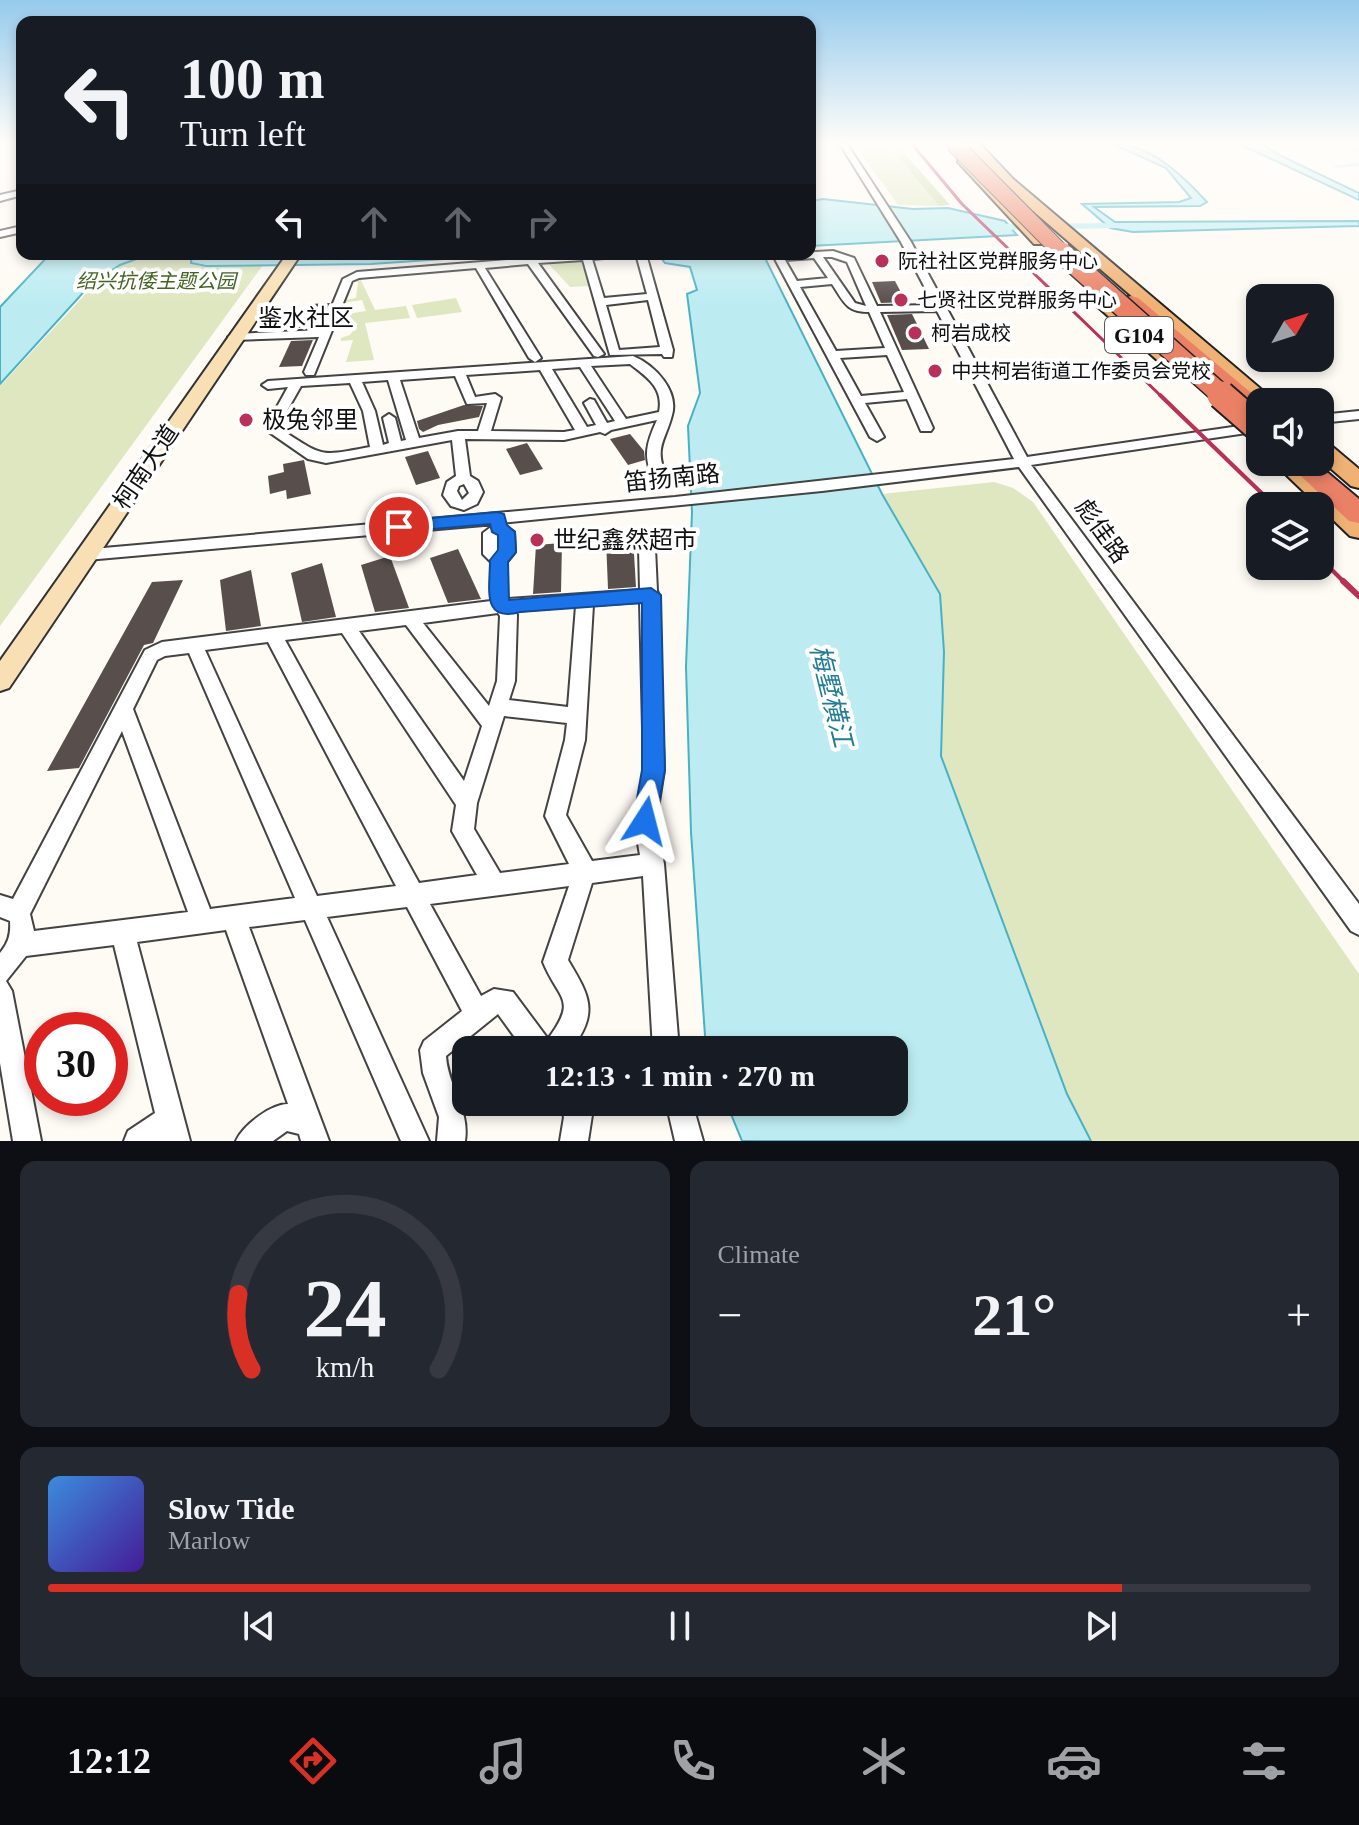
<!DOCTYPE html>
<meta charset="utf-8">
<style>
body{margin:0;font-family:"Times New Roman","Noto Sans SC",serif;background:#242831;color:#f1f3f6;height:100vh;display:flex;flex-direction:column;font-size:30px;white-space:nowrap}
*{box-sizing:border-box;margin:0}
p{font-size:26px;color:#9ea1a6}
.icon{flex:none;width:44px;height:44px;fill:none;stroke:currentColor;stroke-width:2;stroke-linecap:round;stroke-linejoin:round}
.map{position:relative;height:1141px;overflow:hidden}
.drawer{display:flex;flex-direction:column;gap:20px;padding:20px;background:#0d0f14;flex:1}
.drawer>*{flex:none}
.hud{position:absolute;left:16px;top:16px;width:800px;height:244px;border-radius:16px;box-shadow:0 4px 12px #0003;background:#171b24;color:#f1f3f6;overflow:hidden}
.needle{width:52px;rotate:51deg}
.tools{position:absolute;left:1246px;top:284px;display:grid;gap:16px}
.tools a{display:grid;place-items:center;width:88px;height:88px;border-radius:16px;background:#171b24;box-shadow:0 4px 12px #0003;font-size:40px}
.speed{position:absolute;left:24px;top:1012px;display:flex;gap:16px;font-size:40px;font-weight:700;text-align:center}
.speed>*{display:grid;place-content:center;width:104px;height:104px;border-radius:50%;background:#171b24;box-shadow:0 4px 12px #0003;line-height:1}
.speed .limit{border:12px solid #d22;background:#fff;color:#111}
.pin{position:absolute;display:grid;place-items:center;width:68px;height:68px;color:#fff;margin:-34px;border:4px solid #fff;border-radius:50%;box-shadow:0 2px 8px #0007}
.me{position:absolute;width:88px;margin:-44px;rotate:9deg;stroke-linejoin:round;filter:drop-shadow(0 0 6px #0008)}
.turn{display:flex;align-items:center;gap:28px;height:168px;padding:0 32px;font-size:36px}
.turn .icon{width:104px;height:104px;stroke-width:2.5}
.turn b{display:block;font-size:56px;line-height:68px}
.lanes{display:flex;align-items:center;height:76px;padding:0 32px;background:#0003;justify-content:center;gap:40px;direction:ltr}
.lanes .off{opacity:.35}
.big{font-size:60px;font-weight:600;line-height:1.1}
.drawer .tile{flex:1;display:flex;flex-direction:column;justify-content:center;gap:12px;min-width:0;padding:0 28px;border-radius:16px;background:#242831}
.drawer .dial{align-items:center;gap:0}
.dial svg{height:208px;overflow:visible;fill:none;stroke:#363941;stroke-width:7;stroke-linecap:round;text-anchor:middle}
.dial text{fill:#f1f3f6;stroke:none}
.song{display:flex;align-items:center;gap:24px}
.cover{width:96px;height:96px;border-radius:12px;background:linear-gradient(135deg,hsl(210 70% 55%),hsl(260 70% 35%))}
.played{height:8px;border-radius:4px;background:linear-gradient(90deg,#d93025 85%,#363941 85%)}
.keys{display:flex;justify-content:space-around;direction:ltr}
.heat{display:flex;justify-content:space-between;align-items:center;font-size:44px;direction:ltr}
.drawer .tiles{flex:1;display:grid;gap:20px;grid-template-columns:1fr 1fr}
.tile:last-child{grid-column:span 2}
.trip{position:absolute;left:452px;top:1036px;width:456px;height:80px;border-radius:16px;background:#171b24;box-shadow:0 4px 12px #0003;font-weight:600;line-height:80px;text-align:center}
.tab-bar{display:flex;height:128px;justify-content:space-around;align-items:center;background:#090b0e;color:#9ea1a6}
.tab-bar .icon{width:56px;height:56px}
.tab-bar .selected{color:#d93025}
.tab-bar b{font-size:36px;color:#f1f3f6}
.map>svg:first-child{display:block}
.green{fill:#dee7bf}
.forest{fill:#c6d79f}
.water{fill:#bcecf2;stroke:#48b2c4;stroke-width:2}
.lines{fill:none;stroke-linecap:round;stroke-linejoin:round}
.canal{fill:#bcecf2;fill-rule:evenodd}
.building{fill:#584f4d}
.street-casing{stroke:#434343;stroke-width:4}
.secondary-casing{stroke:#323232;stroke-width:4}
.primary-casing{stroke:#212121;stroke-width:4}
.highway-casing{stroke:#212121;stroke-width:4}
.street{fill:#fff;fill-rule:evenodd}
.secondary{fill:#f9e0b4;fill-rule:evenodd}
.primary{fill:#efb274;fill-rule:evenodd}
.highway{fill:#ea8166;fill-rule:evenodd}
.rail-far2{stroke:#b83159;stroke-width:3}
.rail-far1{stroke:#b83159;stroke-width:4}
.rail{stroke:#b83159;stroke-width:6}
.highway-bridge-far2-casing{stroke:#212121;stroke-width:18;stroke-linecap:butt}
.highway-bridge-far1-casing{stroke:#212121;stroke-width:23;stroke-linecap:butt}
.highway-bridge-casing{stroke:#212121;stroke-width:31;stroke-linecap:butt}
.highway-bridge-far2{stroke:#ea8166;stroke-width:16}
.highway-bridge-far1{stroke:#ea8166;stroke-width:20}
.highway-bridge{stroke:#ea8166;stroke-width:27}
.route{fill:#1a73e8;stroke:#114b97;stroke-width:2}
.poi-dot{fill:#b83159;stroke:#fff;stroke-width:3}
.labels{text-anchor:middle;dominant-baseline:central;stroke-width:8;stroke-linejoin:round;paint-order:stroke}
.far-poi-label{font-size:20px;fill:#101010;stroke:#fff;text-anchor:start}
.far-park-label{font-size:20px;font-style:italic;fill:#426424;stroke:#fff}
.shield{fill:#fff;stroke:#585858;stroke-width:2}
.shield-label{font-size:22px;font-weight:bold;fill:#101010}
.far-quarter-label{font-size:24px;fill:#101010;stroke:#fff}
.poi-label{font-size:24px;fill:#101010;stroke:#fff;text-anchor:start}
.street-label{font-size:24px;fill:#101010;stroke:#fff}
.water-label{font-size:26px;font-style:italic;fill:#207e94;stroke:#fff}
</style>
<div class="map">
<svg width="1359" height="1141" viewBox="0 0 1359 1141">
<rect width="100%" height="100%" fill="#fefaf4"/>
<g class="green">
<path d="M882 144 891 155H895L886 144H900L906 155 896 156 939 206 898 205 855 145Z"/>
<path d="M150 254H192L190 256 199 266 263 265 0 626V386L93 286 120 265Z"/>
<path d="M573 259 585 263 589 286 570 287 546 261Z"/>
<path d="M360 278 375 310 406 306 410 318 365 323 374 360 346 362 353 340 341 341V338L350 335 358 324 338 318 340 315 366 311 362 300 343 303 344 300 356 298 358 282H352Z"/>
<path d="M456 298 462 312 417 318 412 305Z"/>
<path d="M994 482 1013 488 1033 502 1359 974V1141H1091L1067 1094 941 756 944 652 882 494Z"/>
</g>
<path class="forest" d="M896 155H906L950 205 939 206Z"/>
<g class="water">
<path d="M1113 144C1151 144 1183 176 1207 202L1200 206 1094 207 1115 222 1359 221V226L1133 232 1110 228 1082 204 1179 202 1191 198 1166 168Z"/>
<path d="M1239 144H1263L1277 154 1359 193V200Z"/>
<path d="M823 199 913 209 948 208 1005 221 1017 235 810 246V201Z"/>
<path d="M50 254H150L120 265 91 284 0 384V307Z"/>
<path d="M192 254H519L371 264 206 266 191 263Z"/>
<path d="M658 254H774L764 256 882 494 940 594 944 652 941 756 1067 1094 1091 1141H742L726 1102H894V1050H706L691 832 686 667 692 512 688 426 700 393 687 294 697 290 690 267 665 263Z"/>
</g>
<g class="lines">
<g class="canal">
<path d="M1338 144H1347L1359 149V154Z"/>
<path d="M1359 162V166L1337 168 1333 166Z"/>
<path d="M1125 223 1129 226 1128 228 1002 230 997 227 1002 224Z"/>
</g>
</g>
<g class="building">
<path d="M895 281 906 302 881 303 872 282Z"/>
<path d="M330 303 318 327 298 328 310 304Z"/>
<path d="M912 314 916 322 929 349 902 350 887 315Z"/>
<path d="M313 340 302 366 279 367 291 341Z"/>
<path d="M464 405 483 406 479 417 438 425 423 432 419 429 417 421Z"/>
<path d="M630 434 644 451 645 460 628 465 610 439Z"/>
<path d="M527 443 543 469 520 475 506 449Z"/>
<path d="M428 451 440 478 416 485 405 457Z"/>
<path d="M304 460 311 494 287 499 286 490 270 494 268 476 284 472 283 464Z"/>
<path d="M633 537 636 587 608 589 606 539Z"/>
<path d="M562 543 561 592 533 594 536 545Z"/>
<path d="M458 549 481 599 448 603 430 558Z"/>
<path d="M390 556 409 608 375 612 361 565Z"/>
<path d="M322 563 336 617 302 622 291 573Z"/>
<path d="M251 570 261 626 226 631 220 580Z"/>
<path d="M183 580 153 643 144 645 79 768 47 771 152 582Z"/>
</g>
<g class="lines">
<defs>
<g id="street">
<path d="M840 144H847L911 242 1027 457 1260 423V431L1031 465 1359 904V935L1351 931 1019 467 822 491 500 523 514 532 515 552 507 562V599L640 590 639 548 647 543 655 548 657 591 659 595 657 599 664 770 656 821 664 864 679 1050H653L643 876 592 883 568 960C590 997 599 1012 571 1050H524L498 1014 446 1056C448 1087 470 1109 465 1141H437L439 1117 423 1073 420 1050 424 1041 462 1011 407 907 327 917 429 1141H401L305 920 249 927 329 1141H301L299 1134 287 1131 273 1141H236C243 1125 271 1104 288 1104L226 930 137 942 190 1141H124L128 1131 155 1113 114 945 26 956 6 981 12 991 41 1141H13L0 1063V953C8 943 11 935 10 921L0 917V895L13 899 145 650 162 642 491 601V562L483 554V533L495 524 87 560 81 558 79 554 81 550 675 497 1014 459 937 311 880 312 933 428 931 431H921L907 399 865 403 884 437 877 441 870 437 775 259 782 254 833 251 854 258 877 306 934 305 901 242ZM823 257H832L847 262 866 306 855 303ZM814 258 828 278 797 281 785 260ZM832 284C844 302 846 312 869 312L885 348 836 351 800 287ZM887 355 904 392 861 396 840 358ZM640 602 644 770 634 821 640 855 592 861 566 815 585 740 593 605ZM576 606 568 707 509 700 515 681 517 615 515 611ZM498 613 500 616 497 681 489 706 423 623ZM406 625 482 726 464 781 359 631ZM342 633 456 805 452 831 477 875 419 883 285 640ZM268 642 396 886 317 896 205 650ZM189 653 295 898 210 909 133 709 157 660 165 656ZM504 716 567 723 565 740 545 816 569 864 500 873 474 829 477 803ZM122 731 188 912 34 931 30 914ZM569 886 543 962C559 1001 578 998 548 1039L513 992 494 989 481 996 430 904Z"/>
<path d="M22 190V195L0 201V195Z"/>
<path d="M22 226V232L0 237V231Z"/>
<path d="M580 254H621L616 257 592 259 604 298 647 294 636 254H646L673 350 672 357H664L662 354 610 355 583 260 538 263 604 354 598 357 594 356 528 264 485 268 541 358 535 362 529 358 476 268 359 278 352 281 314 375H306L304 372 319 337 234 340 228 337 234 334 322 330 343 279 357 272ZM648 300 660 347 619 350 606 305Z"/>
<path d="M633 356C655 365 679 391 672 415 665 442 654 446 666 476L664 479H654C642 457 647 442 657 420L611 430 605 434 600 432 564 440 465 439 470 476 478 481 483 492 477 504 464 510 451 506 443 495 447 482 456 476 452 440 326 463 308 459 269 432 268 423 288 387 268 389 262 385 268 381ZM630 364C647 377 664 388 659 412L626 419 591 366ZM580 367 615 421 607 423 594 400 590 399 584 403 596 425 587 427 552 369ZM540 370 575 430 564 432 491 431 501 398 495 394 475 397 466 375ZM455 376 467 404 487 403 478 431H458L419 438 400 380ZM388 380 406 440 401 441 395 418 389 414 383 418 389 443 383 445 375 411 362 382ZM350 383 363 411 370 447C320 456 325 458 282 430L280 423 301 386ZM464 484 469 493 462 500 457 491 459 486Z"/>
<path d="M1359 411V419L1320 423V415Z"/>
<path d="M558 1102H586L592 1115 588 1141H560L564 1117Z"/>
<path d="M666 1102H692L703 1141H675Z"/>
</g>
<path id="secondary" d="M287 254H301L9 688 0 691V661Z"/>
<g id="primary">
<path d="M968 144H980L1013 179 1276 402H1260L1259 406 1003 185Z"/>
<path d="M958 156H966L1044 238V244H1034L958 162Z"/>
<path d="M1093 288 1190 369 1193 373 1190 377H1176L1087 297 1085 293Z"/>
<path d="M1320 441 1328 443 1359 469V488L1351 486 1320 459Z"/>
<path d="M1273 462H1297L1359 516V538L1350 536Z"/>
</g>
<g id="highway">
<path d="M1131 296 1138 298 1262 402 1260 414 1247 413 1124 306 1121 302 1124 298Z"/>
<path d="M1286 462H1315L1359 499V523L1349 521Z"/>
</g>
</defs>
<use href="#street" class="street-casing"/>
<use href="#secondary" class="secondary-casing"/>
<use href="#primary" class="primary-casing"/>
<use href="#highway" class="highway-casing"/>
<use href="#street" class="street"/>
<use href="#secondary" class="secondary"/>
<use href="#primary" class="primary"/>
<use href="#highway" class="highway"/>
<path class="rail-far2" d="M912 144 962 204 1162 397"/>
<g class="rail-far1">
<path d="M1160 395 1275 506"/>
<path d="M1320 558 1345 583"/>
</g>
<path class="rail" d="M1343 581 1359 596"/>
<defs>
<path id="highway-bridge-far2" d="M954 144 1063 254"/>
<path id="highway-bridge-far1" d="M1061 252 1224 397"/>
<path id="highway-bridge" d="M1221 395 1260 429"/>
</defs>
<use href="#highway-bridge-far2" class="highway-bridge-far2-casing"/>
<use href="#highway-bridge-far1" class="highway-bridge-far1-casing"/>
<use href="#highway-bridge" class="highway-bridge-casing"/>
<use href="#highway-bridge-far2" class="highway-bridge-far2"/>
<use href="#highway-bridge-far1" class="highway-bridge-far1"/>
<use href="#highway-bridge" class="highway-bridge"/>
</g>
<linearGradient id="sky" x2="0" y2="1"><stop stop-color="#96caec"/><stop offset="0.47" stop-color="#fffdfa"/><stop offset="1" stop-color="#fffdfa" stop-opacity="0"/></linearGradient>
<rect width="1359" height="304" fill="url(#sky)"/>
<path class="route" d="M498 512 504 514 507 525 515 532 516 552 508 562 509 600 651 588 661 595 665 770 654 829 645 832 637 829 633 821 642 770V603L520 612C481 623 490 588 490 560L498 550V535L492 532 490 524 399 532 391 527 399 521Z"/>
<g class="poi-dot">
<circle cx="882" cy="261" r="8"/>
<circle cx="901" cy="300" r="8"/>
<circle cx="915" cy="333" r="8"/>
<circle cx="935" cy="371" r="8"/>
<circle cx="246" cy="420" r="8"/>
<circle cx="537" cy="540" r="8"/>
</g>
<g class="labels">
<g class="far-poi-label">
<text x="898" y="261">阮社社区党群服务中心</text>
<text x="917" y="300">七贤社区党群服务中心</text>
<text x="931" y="333">柯岩成校</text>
<text x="951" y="371">中共柯岩街道工作委员会党校</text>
</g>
<g class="far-park-label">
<text x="156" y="281">绍兴抗倭主题公园</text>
</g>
<rect class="shield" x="1105" y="317" width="68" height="36" rx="6"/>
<g class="shield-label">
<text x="1139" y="335">G104</text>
</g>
<g class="far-quarter-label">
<text x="306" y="318">鉴水社区</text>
</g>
<g class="poi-label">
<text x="262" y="420">极兔邻里</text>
<text x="553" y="540">世纪鑫然超市</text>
</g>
<g class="street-label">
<text transform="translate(146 467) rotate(-56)">柯南大道</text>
<text transform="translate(672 478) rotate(-6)">笛扬南路</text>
<text transform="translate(1102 531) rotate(54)">彪佳路</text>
</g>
<g class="water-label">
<text transform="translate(831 696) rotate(76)">梅墅横江</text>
</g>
</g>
</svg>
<div class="tools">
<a><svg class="needle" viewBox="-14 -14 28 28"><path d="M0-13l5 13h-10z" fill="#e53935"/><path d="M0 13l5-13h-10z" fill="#9ea1a6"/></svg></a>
<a><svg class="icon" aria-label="sound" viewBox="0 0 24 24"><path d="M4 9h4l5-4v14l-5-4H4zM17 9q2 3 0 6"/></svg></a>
<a><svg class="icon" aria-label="layers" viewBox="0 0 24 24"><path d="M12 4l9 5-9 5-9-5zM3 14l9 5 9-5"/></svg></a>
</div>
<div class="speed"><div class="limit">30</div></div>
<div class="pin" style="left:399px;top:527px;background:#d93025"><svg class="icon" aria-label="arrive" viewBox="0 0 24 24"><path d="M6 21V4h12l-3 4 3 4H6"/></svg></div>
<svg class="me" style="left:645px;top:821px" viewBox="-20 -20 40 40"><path d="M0-17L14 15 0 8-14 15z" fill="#1a73e8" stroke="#fff" stroke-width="4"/></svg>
<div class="trip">12:13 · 1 min · 270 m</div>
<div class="hud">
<div class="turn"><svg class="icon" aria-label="left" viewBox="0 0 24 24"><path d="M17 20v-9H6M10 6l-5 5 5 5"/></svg><div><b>100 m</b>Turn left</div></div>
<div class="lanes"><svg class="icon" aria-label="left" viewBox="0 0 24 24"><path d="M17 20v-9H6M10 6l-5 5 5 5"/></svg><svg class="icon off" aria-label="ahead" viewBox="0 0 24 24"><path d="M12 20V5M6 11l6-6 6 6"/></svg><svg class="icon off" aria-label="ahead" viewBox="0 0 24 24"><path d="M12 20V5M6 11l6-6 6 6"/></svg><svg class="icon off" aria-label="right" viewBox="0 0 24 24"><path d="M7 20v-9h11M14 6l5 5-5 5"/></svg></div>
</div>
</div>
<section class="drawer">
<div class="tiles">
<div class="tile dial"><svg viewBox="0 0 100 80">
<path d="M14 69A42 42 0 1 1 86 69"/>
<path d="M14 69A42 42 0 0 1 9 40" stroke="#d93025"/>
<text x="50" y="56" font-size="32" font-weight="700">24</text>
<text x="50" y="72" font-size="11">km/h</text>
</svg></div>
<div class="tile"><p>Climate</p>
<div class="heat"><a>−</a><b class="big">21°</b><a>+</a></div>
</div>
<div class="tile">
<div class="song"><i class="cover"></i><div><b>Slow Tide</b><p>Marlow</p></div></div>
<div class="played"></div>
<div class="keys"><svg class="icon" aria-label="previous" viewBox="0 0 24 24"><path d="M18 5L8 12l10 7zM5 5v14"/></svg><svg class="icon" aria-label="pause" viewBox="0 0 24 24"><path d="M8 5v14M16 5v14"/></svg><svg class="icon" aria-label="next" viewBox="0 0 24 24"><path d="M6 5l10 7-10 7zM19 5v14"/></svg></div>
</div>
</div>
</section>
<nav class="tab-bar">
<b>12:12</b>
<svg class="icon selected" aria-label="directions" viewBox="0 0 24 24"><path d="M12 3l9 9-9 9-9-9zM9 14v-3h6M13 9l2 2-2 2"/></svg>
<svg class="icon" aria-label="music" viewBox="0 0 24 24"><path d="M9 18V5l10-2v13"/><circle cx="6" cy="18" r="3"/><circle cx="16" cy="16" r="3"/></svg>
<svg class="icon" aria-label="phone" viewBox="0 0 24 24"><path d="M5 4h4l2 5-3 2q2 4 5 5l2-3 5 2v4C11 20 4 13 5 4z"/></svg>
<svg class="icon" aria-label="climate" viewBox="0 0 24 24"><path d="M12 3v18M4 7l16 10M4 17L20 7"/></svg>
<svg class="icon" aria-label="car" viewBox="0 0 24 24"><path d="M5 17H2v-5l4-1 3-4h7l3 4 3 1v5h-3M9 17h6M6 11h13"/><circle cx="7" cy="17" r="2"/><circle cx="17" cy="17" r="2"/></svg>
<svg class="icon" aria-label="filters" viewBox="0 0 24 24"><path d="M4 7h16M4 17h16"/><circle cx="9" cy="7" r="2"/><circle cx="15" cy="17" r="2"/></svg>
</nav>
